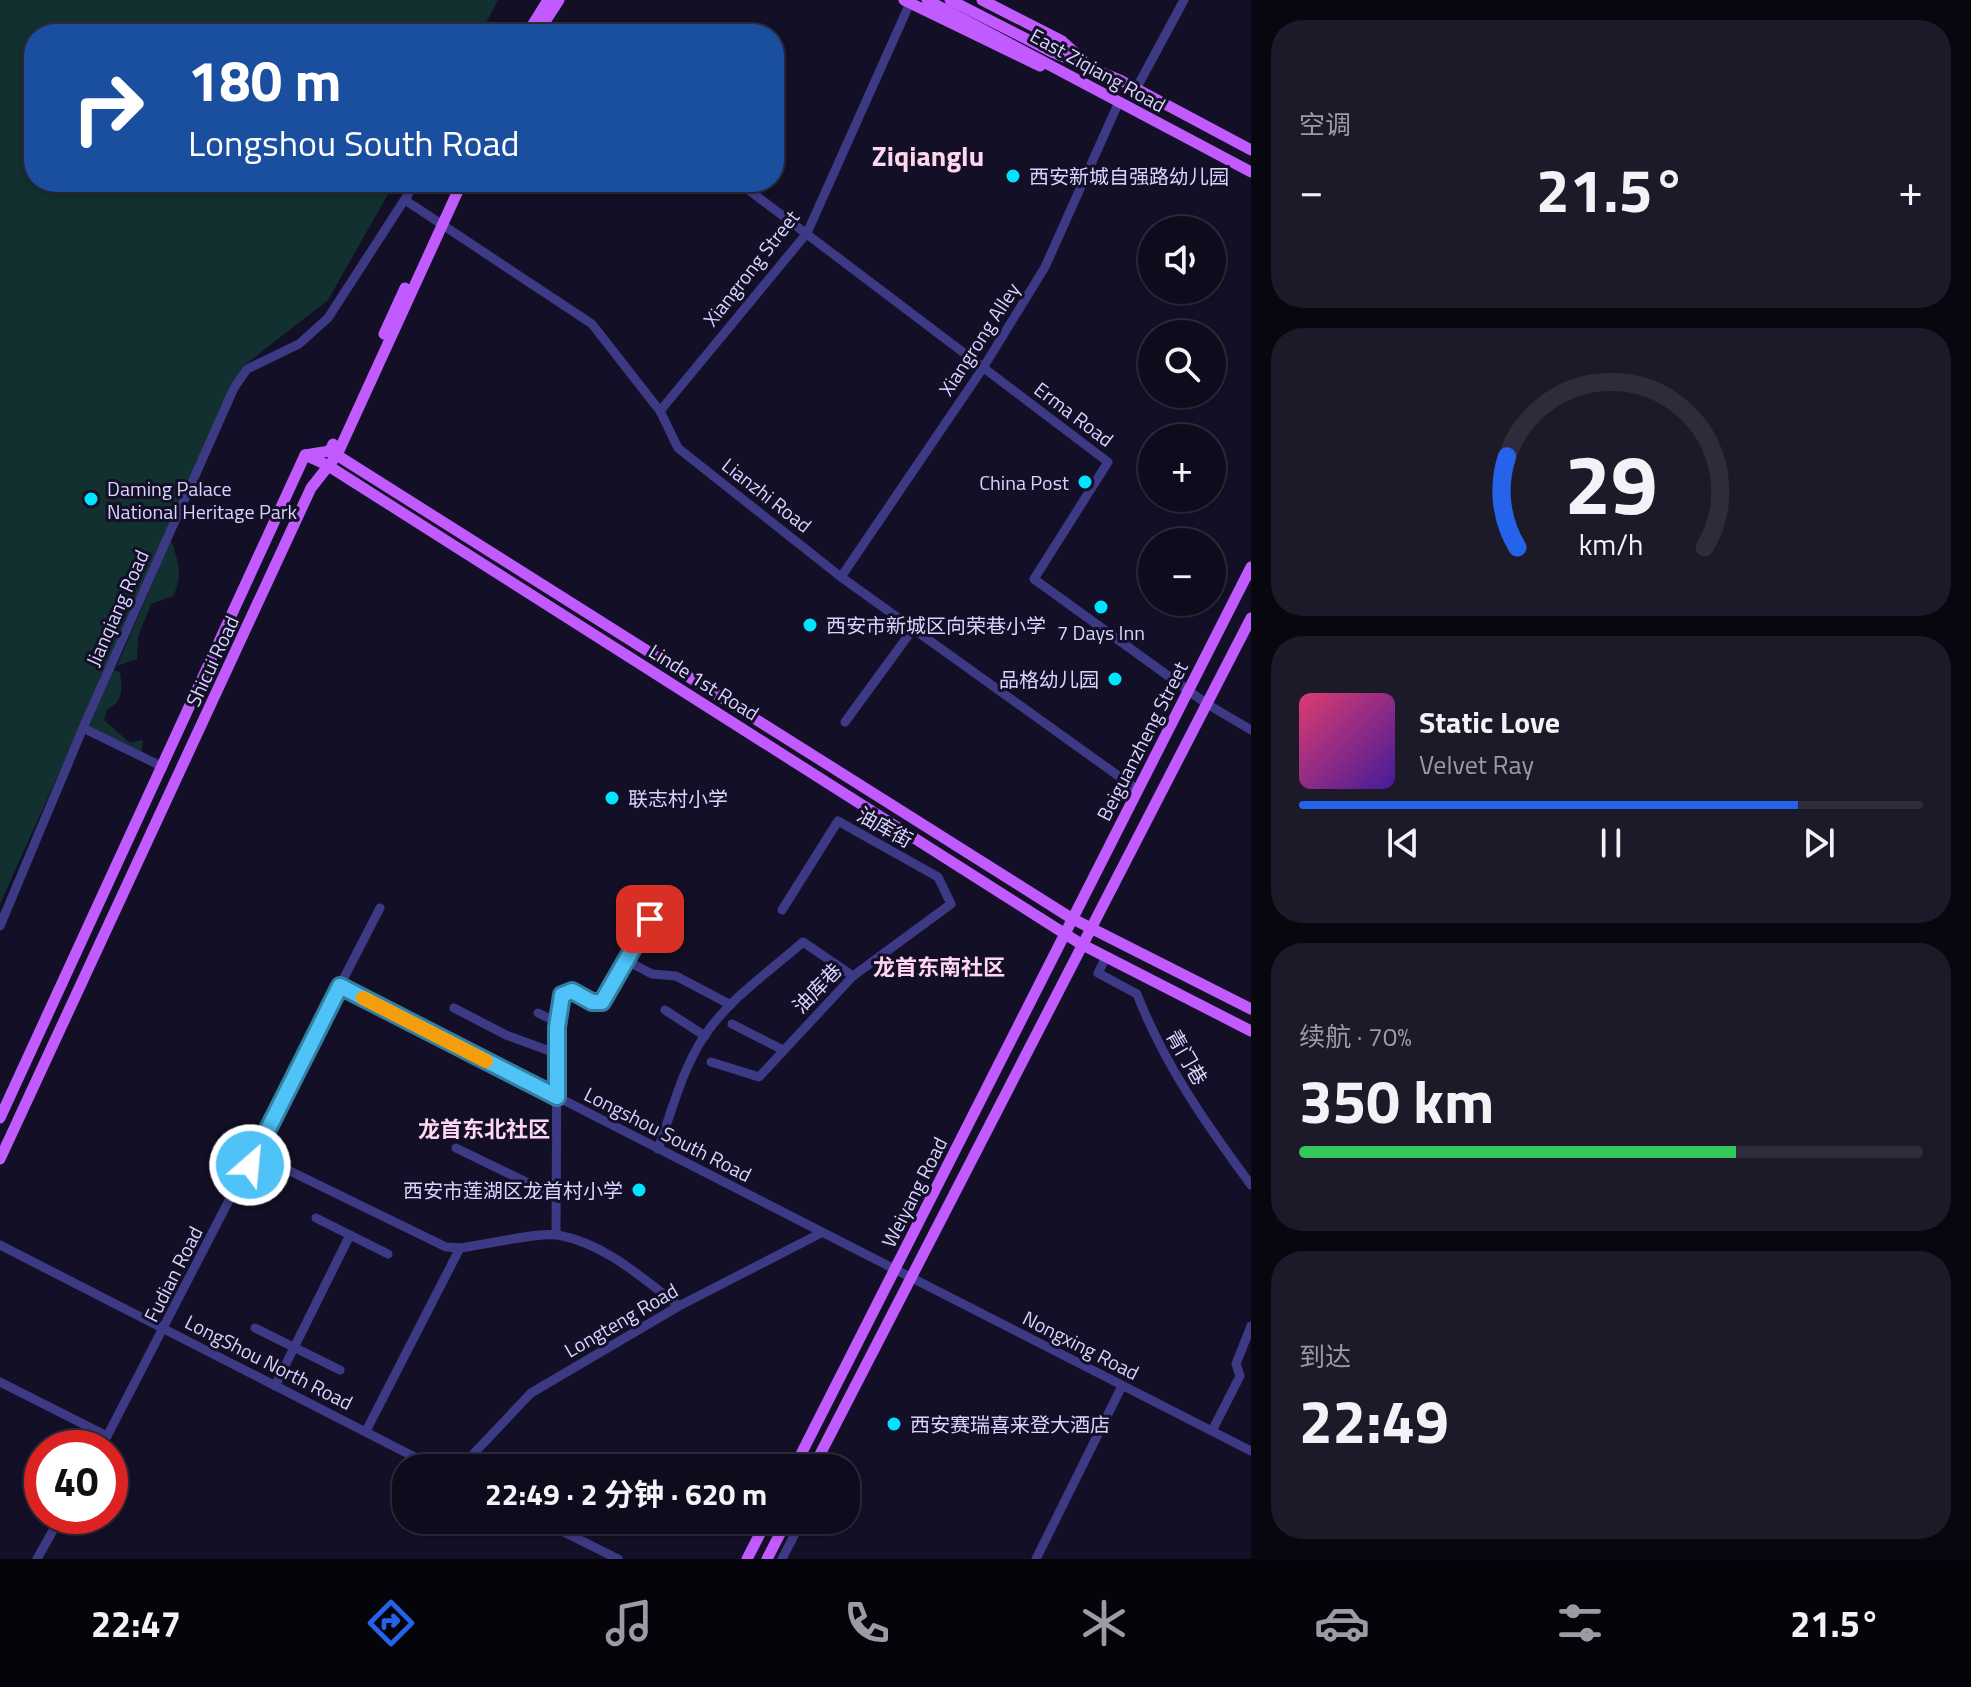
<!DOCTYPE html>
<html lang="zh">
<meta charset="utf-8">
<style>
body{margin:0;font-family:"Titillium Web","Noto Sans SC",sans-serif;background:#1c1929;color:#f1f3f6;height:100vh;display:flex;flex-direction:column;font-size:30px;white-space:nowrap}
*{box-sizing:border-box;margin:0}
p{font-size:26px;color:#9b9ba3}
.icon{flex:none;width:44px;height:44px;fill:none;stroke:currentColor;stroke-width:2;stroke-linecap:round;stroke-linejoin:round}
.map{position:relative;flex:1;overflow:hidden}
.panel{display:flex;flex-direction:column;gap:20px;padding:20px;background:#08060f;width:720px}
.panel>*{flex:none}
.banner{position:absolute;left:24px;top:24px;width:760px;height:168px;border-radius:32px;box-shadow:0 2px 6px #0004,0 0 0 2px #2e2b3b;background:#1a4fa0;color:#fff;overflow:hidden}
.tools{position:absolute;left:1138px;top:216px;display:grid;gap:16px}
.tools a{display:grid;place-items:center;width:88px;height:88px;border-radius:50%;background:#0e0b1c;box-shadow:0 2px 6px #0004,0 0 0 2px #2e2b3b;font-size:40px}
.speed{position:absolute;left:24px;top:1430px;display:flex;gap:16px;font-size:40px;font-weight:700;text-align:center}
.speed>*{display:grid;place-content:center;width:104px;height:104px;border-radius:50%;background:#0e0b1c;box-shadow:0 2px 6px #0004,0 0 0 2px #2e2b3b;line-height:1}
.speed .limit{border:12px solid #d22;background:#fff;color:#111}
.pin{position:absolute;display:grid;place-items:center;width:68px;height:68px;color:#fff;margin:-34px;border-radius:16px;box-shadow:0 4px 12px #0006}
.me{position:absolute;width:88px;margin:-44px;rotate:27deg;stroke-linejoin:round;filter:drop-shadow(0 0 6px #0008)}
.turn{display:flex;align-items:center;gap:28px;height:168px;padding:0 32px;font-size:36px}
.turn .icon{width:104px;height:104px;stroke-width:2.5}
.turn b{display:block;font-size:56px;line-height:68px}
.big{font-size:60px;font-weight:700;line-height:1.1}
.panel .widget{flex:1;display:flex;flex-direction:column;justify-content:center;gap:12px;min-width:0;padding:0 28px;border-radius:32px;background:#1c1929}
.panel .dial{align-items:center;gap:0}
.dial svg{height:208px;overflow:visible;fill:none;stroke:#2e2b3b;stroke-width:7;stroke-linecap:round;text-anchor:middle}
.dial text{fill:#f1f3f6;stroke:none}
.song{display:flex;align-items:center;gap:24px}
.cover{width:96px;height:96px;border-radius:12px;background:linear-gradient(135deg,hsl(340 70% 55%),hsl(260 70% 35%))}
.played{height:8px;border-radius:4px;background:linear-gradient(90deg,#2563eb 80%,#2e2b3b 80%)}
.keys{display:flex;justify-content:space-around;direction:ltr}
.heat{display:flex;justify-content:space-between;align-items:center;font-size:44px;direction:ltr}
.charge{height:12px;border-radius:6px;background:linear-gradient(90deg,#34c759 70%,#2e2b3b 0)}
.trip{position:absolute;left:392px;top:1454px;width:468px;height:80px;border-radius:32px;background:#0e0b1c;box-shadow:0 2px 6px #0004,0 0 0 2px #2e2b3b;font-weight:700;line-height:80px;text-align:center}
.tabs{display:flex;height:128px;justify-content:space-around;align-items:center;background:#06040b;color:#9b9ba3}
.tabs .icon{width:56px;height:56px}
.tabs .selected{color:#2563eb}
.tabs b{font-size:36px;color:#f1f3f6}
main{display:flex;flex:1;min-height:0}
.map>svg:first-child{display:block}
.green{fill:#12302f}
.lines{fill:none;stroke-linecap:round;stroke-linejoin:round}
.minor{stroke:#3d3a85;stroke-width:9}
.major{stroke:#c25bff;stroke-width:11}
.route-casing{stroke:#337fa1;stroke-width:20}
.route{stroke:#4fc3f7;stroke-width:14}
.slow{stroke:#f59e0b;stroke-width:14}
.poi-dot{fill:#00e5ff;stroke:#130f26;stroke-width:3}
.labels{text-anchor:middle;dominant-baseline:central;stroke-width:6;stroke-linejoin:round;paint-order:stroke}
.street-label{font-size:20px;fill:#d9d4ff;stroke:#130f26}
.poi-label{font-size:20px;fill:#d9d4ff;stroke:#130f26;text-anchor:start}
.neighbourhood-label{font-size:22px;font-weight:bold;fill:#ffd6f0;stroke:#130f26}
.district-label{font-size:28px;font-weight:bold;fill:#ffd6f0;stroke:#130f26}
</style>
<main>
<div class="map">
<svg width="1251" height="1559" viewBox="0 0 1251 1559">
<rect width="100%" height="100%" fill="#130f26"/>
<g class="green">
<path d="M0 0H498L480 34H34V182H395L328 300 242 367 0 904Z"/>
<path d="M171 540C178 562 184 575 173 596L151 604 138 637 137 659 117 666Z"/>
<path d="M113 670 120 672C122 690 124 700 107 710L104 720 130 743 143 740 141 753 88 728Z"/>
</g>
<g class="lines">
<g class="minor">
<path d="M1136 89 1184 0"/>
<path d="M738 182 1108 462 1034 579 1207 704 1251 730"/>
<path d="M405 200 592 324 660 411 678 448 841 577 1138 790"/>
<path d="M660 411 807 233 910 3"/>
<path d="M841 577 983 368 1045 267 1118 104"/>
<path d="M845 722 913 629"/>
<path d="M83 728 163 767"/>
<path d="M0 926 83 728 234 388 247 369 299 344 328 318 416 182"/>
<path d="M1106 957 1098 973 1137 994C1164 1064 1206 1124 1251 1185"/>
<path d="M627 961 652 974 676 976 731 1005"/>
<path d="M340 986 1251 1451"/>
<path d="M454 1008 506 1035 558 1054"/>
<path d="M665 1010 705 1036"/>
<path d="M538 1013 557 1022"/>
<path d="M732 1024 783 1050"/>
<path d="M711 1062 759 1077 853 976 951 904 938 877 838 821 782 910"/>
<path d="M456 1148 555 1196"/>
<path d="M658 1149C672 1111 682 1069 705 1035 730 998 770 971 803 942L853 976"/>
<path d="M255 1154 446 1247 460 1248C484 1245 537 1232 558 1235 606 1244 642 1278 679 1306"/>
<path d="M316 1218 388 1254"/>
<path d="M556 1235 557 1027 562 995 572 991 592 1002H602L661 899"/>
<path d="M0 1245 436 1468"/>
<path d="M255 1328 340 1370"/>
<path d="M0 1382 107 1436"/>
<path d="M275 1386 350 1235"/>
<path d="M366 1431 460 1248"/>
<path d="M1212 1431 1240 1376 1236 1364 1251 1326"/>
<path d="M101 1448 380 908"/>
<path d="M460 1468 531 1393 679 1306 821 1233"/>
<path d="M540 1520 618 1559"/>
<path d="M37 1559 61 1516"/>
<path d="M782 1559 802 1520"/>
<path d="M1036 1559 1122 1386"/>
</g>
<g class="major">
<path d="M904 0 1040 66"/>
<path d="M927 0 1251 172"/>
<path d="M950 0 1054 53 1120 80 1251 150"/>
<path d="M982 0 1062 41 1082 59"/>
<path d="M527 34 548 0"/>
<path d="M537 34 559 0"/>
<path d="M384 334 405 288"/>
<path d="M332 452 1071 918 1251 1009"/>
<path d="M305 455 327 465 1081 944 1251 1031"/>
<path d="M0 1118 305 455 330 451 333 444"/>
<path d="M0 1159 311 488 337 455 462 182"/>
<path d="M794 1468 1251 567"/>
<path d="M813 1468 1251 618"/>
<path d="M747 1559 767 1520"/>
<path d="M767 1559 787 1520"/>
</g>
</g>
<g class="lines">
<defs>
<path id="route" d="M250 1165 340 986 557 1097V1027L562 995 572 991 592 1002H602L650 919"/>
</defs>
<use href="#route" class="route-casing"/>
<use href="#route" class="route"/>
<path class="slow" d="M363 998 486 1061"/>
</g>
<g class="poi-dot">
<circle cx="1013" cy="176" r="8"/>
<circle cx="1085" cy="482" r="8"/>
<circle cx="91" cy="499" r="8"/>
<circle cx="1101" cy="607" r="8"/>
<circle cx="810" cy="625" r="8"/>
<circle cx="1115" cy="679" r="8"/>
<circle cx="612" cy="798" r="8"/>
<circle cx="639" cy="1190" r="8"/>
<circle cx="894" cy="1424" r="8"/>
</g>
<g class="labels">
<g class="street-label">
<text transform="translate(1098 70) rotate(29)">East Ziqiang Road</text>
<text transform="translate(751 268) rotate(-52)">Xiangrong Street</text>
<text transform="translate(979 339) rotate(-57)">Xiangrong Alley</text>
<text transform="translate(1074 414) rotate(37)">Erma Road</text>
<text transform="translate(767 495) rotate(38)">Lianzhi Road</text>
<text transform="translate(117 608) rotate(-66)">Jianqiang Road</text>
<text transform="translate(212 661) rotate(-65)">Shicui Road</text>
<text transform="translate(704 682) rotate(32)">Linde 1st Road</text>
<text transform="translate(1142 741) rotate(-63)">Beiguanzheng Street</text>
<text transform="translate(885 827) rotate(29)">油库街</text>
<text transform="translate(817 988) rotate(-46)">油库巷</text>
<text transform="translate(1187 1057) rotate(60)">青门巷</text>
<text transform="translate(668 1134) rotate(27)">Longshou South Road</text>
<text transform="translate(914 1192) rotate(-63)">Weiyang Road</text>
<text transform="translate(173 1274) rotate(-63)">Fudian Road</text>
<text transform="translate(621 1320) rotate(-30)">Longteng Road</text>
<text transform="translate(1081 1345) rotate(27)">Nongxing Road</text>
<text transform="translate(269 1362) rotate(27)">LongShou North Road</text>
</g>
<g class="poi-label">
<text x="1029" y="176">西安新城自强路幼儿园</text>
<text x="1069" y="482" text-anchor="end">China Post</text>
<text x="107" y="488">Daming Palace<tspan x="107" dy="23">National Heritage Park</tspan></text>
<text x="826" y="625">西安市新城区向荣巷小学</text>
<text x="1101" y="632" text-anchor="middle">7 Days Inn</text>
<text x="1099" y="679" text-anchor="end">品格幼儿园</text>
<text x="628" y="798">联志村小学</text>
<text x="623" y="1190" text-anchor="end">西安市莲湖区龙首村小学</text>
<text x="910" y="1424">西安赛瑞喜来登大酒店</text>
</g>
<g class="neighbourhood-label">
<text x="939" y="967">龙首东南社区</text>
<text x="484" y="1129">龙首东北社区</text>
</g>
<g class="district-label">
<text x="928" y="155">Ziqianglu</text>
</g>
</g>
</svg>
<div class="tools">
<a><svg class="icon" aria-label="sound" viewBox="0 0 24 24"><path d="M4 9h4l5-4v14l-5-4H4zM17 9q2 3 0 6"/></svg></a>
<a><svg class="icon" aria-label="search" viewBox="0 0 24 24"><circle cx="10" cy="10" r="6"/><path d="M15 15l6 6"/></svg></a>
<a>+</a>
<a>−</a>
</div>
<div class="speed"><div class="limit">40</div></div>
<div class="pin" style="left:650px;top:919px;background:#d93025"><svg class="icon" aria-label="arrive" viewBox="0 0 24 24"><path d="M6 21V4h12l-3 4 3 4H6"/></svg></div>
<svg class="me" style="left:250px;top:1165px" viewBox="-20 -20 40 40"><circle r="17" fill="#4fc3f7" stroke="#fff" stroke-width="3"/><path d="M0-11L8 9 0 5-8 9z" fill="#fff"/></svg>
<div class="trip">22:49 · 2 分钟 · 620 m</div>
<div class="banner">
<div class="turn"><svg class="icon" aria-label="right" viewBox="0 0 24 24"><path d="M7 20v-9h11M14 6l5 5-5 5"/></svg><div><b>180 m</b>Longshou South Road</div></div>
</div>
</div>
<section class="panel">
<div class="widget"><p>空调</p>
<div class="heat"><a>−</a><b class="big">21.5°</b><a>+</a></div>
</div>
<div class="widget dial"><svg viewBox="0 0 100 80">
<path d="M14 69A42 42 0 1 1 86 69"/>
<path d="M14 69A42 42 0 0 1 10 34" stroke="#2563eb"/>
<text x="50" y="56" font-size="32" font-weight="700">29</text>
<text x="50" y="72" font-size="11">km/h</text>
</svg></div>
<div class="widget">
<div class="song"><i class="cover"></i><div><b>Static Love</b><p>Velvet Ray</p></div></div>
<div class="played"></div>
<div class="keys"><svg class="icon" aria-label="previous" viewBox="0 0 24 24"><path d="M18 5L8 12l10 7zM5 5v14"/></svg><svg class="icon" aria-label="pause" viewBox="0 0 24 24"><path d="M8 5v14M16 5v14"/></svg><svg class="icon" aria-label="next" viewBox="0 0 24 24"><path d="M6 5l10 7-10 7zM19 5v14"/></svg></div>
</div>
<div class="widget"><p>续航 · 70%</p><b class="big">350 km</b><div class="charge"></div></div>
<div class="widget"><p>到达</p><b class="big">22:49</b></div>
</section>
</main>
<nav class="tabs">
<b>22:47</b>
<svg class="icon selected" aria-label="directions" viewBox="0 0 24 24"><path d="M12 3l9 9-9 9-9-9zM9 14v-3h6M13 9l2 2-2 2"/></svg>
<svg class="icon" aria-label="music" viewBox="0 0 24 24"><path d="M9 18V5l10-2v13"/><circle cx="6" cy="18" r="3"/><circle cx="16" cy="16" r="3"/></svg>
<svg class="icon" aria-label="phone" viewBox="0 0 24 24"><path d="M5 4h4l2 5-3 2q2 4 5 5l2-3 5 2v4C11 20 4 13 5 4z"/></svg>
<svg class="icon" aria-label="climate" viewBox="0 0 24 24"><path d="M12 3v18M4 7l16 10M4 17L20 7"/></svg>
<svg class="icon" aria-label="car" viewBox="0 0 24 24"><path d="M5 17H2v-5l4-1 3-4h7l3 4 3 1v5h-3M9 17h6M6 11h13"/><circle cx="7" cy="17" r="2"/><circle cx="17" cy="17" r="2"/></svg>
<svg class="icon" aria-label="filters" viewBox="0 0 24 24"><path d="M4 7h16M4 17h16"/><circle cx="9" cy="7" r="2"/><circle cx="15" cy="17" r="2"/></svg>
<b>21.5°</b>
</nav>
